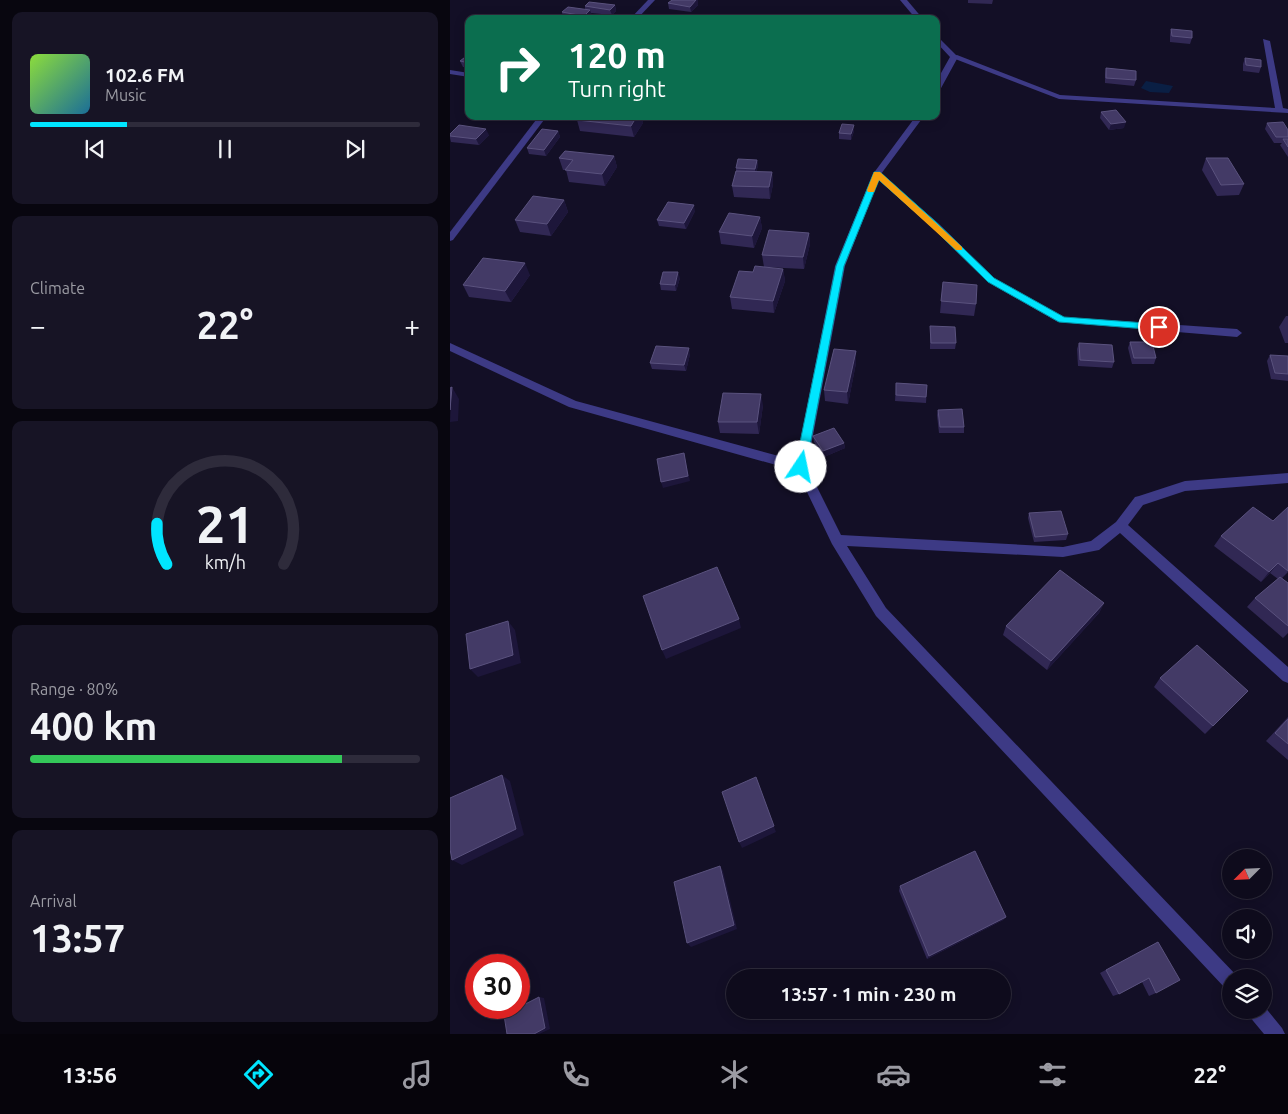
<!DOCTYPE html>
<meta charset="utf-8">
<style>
body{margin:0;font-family:Ubuntu,sans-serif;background:#171425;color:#f1f3f6;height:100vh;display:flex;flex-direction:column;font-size:19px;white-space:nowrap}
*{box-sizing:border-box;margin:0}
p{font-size:16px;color:#9b9ba3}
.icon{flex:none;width:28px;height:28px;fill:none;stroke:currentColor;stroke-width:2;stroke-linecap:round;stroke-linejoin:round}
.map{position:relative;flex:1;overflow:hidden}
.drawer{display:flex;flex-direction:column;gap:12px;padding:12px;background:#08060f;width:450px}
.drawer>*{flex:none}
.banner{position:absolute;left:15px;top:15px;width:475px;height:105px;border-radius:10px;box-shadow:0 2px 12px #0003,0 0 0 1px #2e2b3b;background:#0b6e4f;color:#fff;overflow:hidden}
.needle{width:32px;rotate:246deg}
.buttons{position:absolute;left:772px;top:849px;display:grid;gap:10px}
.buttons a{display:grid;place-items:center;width:50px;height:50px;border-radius:50%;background:#0e0b1c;box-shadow:0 2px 12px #0003,0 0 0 1px #2e2b3b;font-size:25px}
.speed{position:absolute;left:15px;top:954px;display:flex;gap:10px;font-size:25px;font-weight:700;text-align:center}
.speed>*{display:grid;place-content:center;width:65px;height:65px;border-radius:50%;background:#0e0b1c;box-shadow:0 2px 12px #0003,0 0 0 1px #2e2b3b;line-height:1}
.speed .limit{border:8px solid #d22;background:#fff;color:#111}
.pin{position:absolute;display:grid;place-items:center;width:42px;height:42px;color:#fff;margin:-21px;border:2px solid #fff;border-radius:50%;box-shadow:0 1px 5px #0007}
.me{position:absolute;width:55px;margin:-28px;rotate:11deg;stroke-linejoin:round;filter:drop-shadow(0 0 4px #0008)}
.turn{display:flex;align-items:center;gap:18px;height:105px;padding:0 20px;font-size:22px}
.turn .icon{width:65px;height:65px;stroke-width:2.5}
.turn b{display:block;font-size:35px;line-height:42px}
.big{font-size:38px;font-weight:700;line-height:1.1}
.drawer .widget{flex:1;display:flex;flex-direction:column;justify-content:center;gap:8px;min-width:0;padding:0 18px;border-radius:10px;background:#171425}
.drawer .dial{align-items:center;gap:0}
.dial svg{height:130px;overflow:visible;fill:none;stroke:#2e2b3b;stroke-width:7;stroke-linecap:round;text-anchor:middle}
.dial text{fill:#f1f3f6;stroke:none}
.song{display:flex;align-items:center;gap:15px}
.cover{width:60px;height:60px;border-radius:8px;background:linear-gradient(135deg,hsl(90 70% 55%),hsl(200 70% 35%))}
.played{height:5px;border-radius:2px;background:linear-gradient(90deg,#00e5ff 25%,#2e2b3b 25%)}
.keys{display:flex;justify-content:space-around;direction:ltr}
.heat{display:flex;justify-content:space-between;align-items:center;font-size:28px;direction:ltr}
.charge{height:8px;border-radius:4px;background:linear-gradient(90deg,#34c759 80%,#2e2b3b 0)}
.trip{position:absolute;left:276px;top:969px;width:285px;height:50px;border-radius:25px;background:#0e0b1c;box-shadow:0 2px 12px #0003,0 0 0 1px #2e2b3b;font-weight:700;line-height:50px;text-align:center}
.dock{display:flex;height:80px;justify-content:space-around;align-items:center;background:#06040b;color:#9b9ba3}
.dock .icon{width:35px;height:35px}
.dock .selected{color:#00e5ff}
.dock b{font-size:22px;color:#f1f3f6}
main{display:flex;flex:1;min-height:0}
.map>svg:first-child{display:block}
.water{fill:#0a1f44}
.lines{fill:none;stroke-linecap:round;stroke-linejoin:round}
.lane{fill:#3d3a85;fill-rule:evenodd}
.street{fill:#3d3a85;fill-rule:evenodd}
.wall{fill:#312854}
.shaded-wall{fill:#1d163a}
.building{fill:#433a66;stroke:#5a527e}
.route{fill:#00e5ff;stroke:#0095a6}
.slow{fill:#f59e0b}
</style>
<main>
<section class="drawer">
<div class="widget">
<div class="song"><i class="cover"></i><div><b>102.6 FM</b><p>Music</p></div></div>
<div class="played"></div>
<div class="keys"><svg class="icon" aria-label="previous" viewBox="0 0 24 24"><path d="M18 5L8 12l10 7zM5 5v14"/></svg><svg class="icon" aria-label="pause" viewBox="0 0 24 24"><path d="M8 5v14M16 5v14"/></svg><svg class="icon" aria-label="next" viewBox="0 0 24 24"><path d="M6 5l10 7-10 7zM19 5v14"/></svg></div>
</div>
<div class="widget"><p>Climate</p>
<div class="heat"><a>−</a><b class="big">22°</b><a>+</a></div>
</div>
<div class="widget dial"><svg viewBox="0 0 100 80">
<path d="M14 69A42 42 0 1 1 86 69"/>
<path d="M14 69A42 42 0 0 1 8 44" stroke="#00e5ff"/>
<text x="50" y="56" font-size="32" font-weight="700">21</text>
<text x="50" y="72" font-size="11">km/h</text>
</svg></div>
<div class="widget"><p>Range · 80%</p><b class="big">400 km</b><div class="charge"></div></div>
<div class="widget"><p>Arrival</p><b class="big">13:57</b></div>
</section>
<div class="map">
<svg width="838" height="1034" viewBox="0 0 838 1034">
<rect width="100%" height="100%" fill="#130f26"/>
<path class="water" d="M696 81 723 86 719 93 700 92 691 88Z"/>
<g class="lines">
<g class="lane">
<path d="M813 39 820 41 833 108 838 109V113L609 99 500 57 507 55 610 95 825 108Z"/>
<path d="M0 70 19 73V77L0 74Z"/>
<path d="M427 171 488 223 544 278 614 317 787 329 792 333 787 337 608 322 538 282 482 227 424 176 423 174Z"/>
<path d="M0 343 126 401 351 462 355 464 357 467 355 470 351 472 119 407 0 351Z"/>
</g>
<g class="street">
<path d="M198 0H205L187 19H180Z"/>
<path d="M450 0H457L473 19H466Z"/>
<path d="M486 35 508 57 490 90 486 92V82L500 57 486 42Z"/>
<path d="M89 116H97L3 240 0 241V232Z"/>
<path d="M466 116H474L431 174 395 266 357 467 391 535 613 547 641 541 666 522 685 497 689 496 735 481 838 473V483L735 491 693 505 678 525 838 667V683L833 681 670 533 649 550 613 557 397 546 436 608 787 976 788 978H781V991L775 988 426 616 382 544 345 467 385 266 423 174Z"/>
<path d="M814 1006 832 1028 835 1034H814L799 1016 796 1010H814Z"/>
</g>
</g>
<g class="wall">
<path d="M222 0H248V5L241 12 219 9 218 3Z"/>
<path d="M518 0H543L542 4 518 3Z"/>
<path d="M165 5 166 11 162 15 141 13 142 16 139 19 113 18 112 12 135 10V6Z"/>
<path d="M721 29 742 38 740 44 720 42V34Z"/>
<path d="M19 54V68L13 67 10 61Z"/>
<path d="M795 58 811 67 809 73 793 71V64Z"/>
<path d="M656 68 686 80 684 86 655 83V74Z"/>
<path d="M651 112 674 128 659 130 650 118Z"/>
<path d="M130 116H192L193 123 184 137 130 131 127 120Z"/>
<path d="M817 123 838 130V157L830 145 832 143H824L815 129Z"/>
<path d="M108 131 110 137 96 156 79 154 77 148Z"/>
<path d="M404 131 401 140 389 139V133Z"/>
<path d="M0 134 39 135 29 145 1 142 0 138Z"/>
<path d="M164 156 167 167 155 186 119 182 116 170H113L109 158Z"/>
<path d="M756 158 794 184 789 195 767 196 752 170Z"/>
<path d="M307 160 308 166 306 172H322L323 184 320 199 284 197 282 186 286 171V168Z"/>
<path d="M114 200 118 212 101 236 70 232 65 220Z"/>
<path d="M245 211 236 229 209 226 207 220Z"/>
<path d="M310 217 312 228 304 248 271 244 269 232Z"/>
<path d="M359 233 360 244 354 269 314 267 312 255Z"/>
<path d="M333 269 335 281 324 313 282 309 280 297 303 272Z"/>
<path d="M80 275 61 302 19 297 13 285Z"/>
<path d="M230 278 226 291 211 290 210 284Z"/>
<path d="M493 282 526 304 524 316 490 313Z"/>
<path d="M836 316H838V343H835L829 327Z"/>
<path d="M480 326 506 343 505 349H480Z"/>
<path d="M680 342 706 358 704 364H682L678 348Z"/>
<path d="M629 343 664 362 662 368 628 366 627 349Z"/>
<path d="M406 351V363L398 404 375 401 374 390Z"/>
<path d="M240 354 236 371 202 369 200 363Z"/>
<path d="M820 355 838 356V381L821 379 817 361Z"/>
<path d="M446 383 477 385 476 403 445 401Z"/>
<path d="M313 405 309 434 270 433 268 422Z"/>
<path d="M488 410 514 427V433H489L487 415Z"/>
<path d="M363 436 394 443 395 448 374 457 364 442Z"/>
<path d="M579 513 618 534 616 540 584 542 578 518Z"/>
<path d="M823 521 838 572 832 578 838 583V633L833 638 797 607 805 598 828 579 820 573 811 582 764 546 771 536Z"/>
<path d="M654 603 649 613 597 670 553 635 556 626Z"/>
<path d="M710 678 798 691 755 734 704 687Z"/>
<path d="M838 717V760L816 741Z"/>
<path d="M450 886 556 917 553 920 477 959 449 891Z"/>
<path d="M708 942 706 993 699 996 692 982 669 994 663 996 650 973Z"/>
</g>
<g class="shaded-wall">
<path d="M246 0H248V5L241 12 240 7Z"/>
<path d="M165 5 166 11 162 15 160 10Z"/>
<path d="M140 10 142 16 139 19H135L134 16Z"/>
<path d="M187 116H192L193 123 184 137 181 126Z"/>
<path d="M676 122 674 128 659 130 661 124Z"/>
<path d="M404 125V131L401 140V134Z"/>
<path d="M36 129 39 135 29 145 26 139Z"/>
<path d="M108 131 110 137 96 156 94 150Z"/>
<path d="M164 156 167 167 155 186 152 174Z"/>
<path d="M307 160 308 166 305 175V169Z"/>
<path d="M322 172 323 184 320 199 319 187Z"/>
<path d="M114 200 118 212 101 236 97 224Z"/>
<path d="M244 205 245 211 236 229 234 223Z"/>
<path d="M310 217 312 228 304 248 302 236Z"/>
<path d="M359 233 360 244 354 269 353 257Z"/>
<path d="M75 263 80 275 61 302 55 291Z"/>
<path d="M333 269 335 281 324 313 323 301Z"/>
<path d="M228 272 230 278 226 291 225 285Z"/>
<path d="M239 348 240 354 236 371 234 365Z"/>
<path d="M406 351V363L398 404 397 392Z"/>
<path d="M2 387 9 399 8 421 0 422Z"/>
<path d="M311 394 313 405 309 434 307 422Z"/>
<path d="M394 443 395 448 374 457 373 451Z"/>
<path d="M234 453 240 481 213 488 211 482Z"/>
<path d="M828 563 820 573 811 582 819 572Z"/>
<path d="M654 603 649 613 597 670 601 661Z"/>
<path d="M289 619 291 628 216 659 212 650Z"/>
<path d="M58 621 65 630 71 663 28 677 20 669Z"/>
<path d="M52 775 60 781 74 835 12 865 2 860Z"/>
<path d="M306 777 326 832 292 848 289 842Z"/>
<path d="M270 866 273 871 287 929 241 947 237 943Z"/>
<path d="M556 917 553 920 477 959 479 956Z"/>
<path d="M89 997 94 998 100 1029 89 1034H84Z"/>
</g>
<g class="building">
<path d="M222 0H246L240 7 218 3Z"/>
<path d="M139 2 165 5 160 10 135 6Z"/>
<path d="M118 7 140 10 134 16 112 12Z"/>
<path d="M721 29 742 31V38L722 36Z"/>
<path d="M19 54V63L10 61Z"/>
<path d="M795 58 811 60V67L796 65Z"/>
<path d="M656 68 686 71V80L656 78Z"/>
<path d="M666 110 676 122 661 124 651 112Z"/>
<path d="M130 116H187L181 126 127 120Z"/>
<path d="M833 122 838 130V137H826L817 123Z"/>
<path d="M392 124 404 125 401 134 389 133Z"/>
<path d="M9 125 36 129 26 139 0 136V134Z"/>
<path d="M92 129 108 131 94 150 77 148Z"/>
<path d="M833 139H838V147Z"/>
<path d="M115 151 164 156 152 174 115 170 123 160 109 158Z"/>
<path d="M756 158H778L794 184 771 185Z"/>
<path d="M288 159 307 160 305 169 286 168Z"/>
<path d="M286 171 322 172 319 187 282 186Z"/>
<path d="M83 196 114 200 97 224 65 220Z"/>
<path d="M218 202 244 205 234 223 207 220Z"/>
<path d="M279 213 310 217 302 236 269 232Z"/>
<path d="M319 230 359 233 353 257 312 255Z"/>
<path d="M33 258 75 263 55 291 13 285Z"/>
<path d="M305 266 333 269 323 301 280 297 289 271 303 272Z"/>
<path d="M213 272H228L225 285 210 284Z"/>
<path d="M493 282 527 285 526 304 491 301Z"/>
<path d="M480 326 505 327 506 343H481Z"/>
<path d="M680 342H702L706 358H684Z"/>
<path d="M629 343 662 345 664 362 630 360Z"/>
<path d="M206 346 239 348 234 365 200 363Z"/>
<path d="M384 349 406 351 397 392 374 390Z"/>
<path d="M820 355 838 356V374L825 373Z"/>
<path d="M446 383 477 385 476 397 446 395Z"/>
<path d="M2 387 0 410V388Z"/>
<path d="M273 393 311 394 307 422H268Z"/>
<path d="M512 409 514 427H490L488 410Z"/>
<path d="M384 428 394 443 373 451 363 436Z"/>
<path d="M234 453 238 476 211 482 207 459Z"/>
<path d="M803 507 823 521 838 507V571L828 563 819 572 771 536Z"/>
<path d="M611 511 618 534 585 537 579 513Z"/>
<path d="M267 567 289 619 212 650 193 596Z"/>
<path d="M610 570 654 603 601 661 556 626Z"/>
<path d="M830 577 838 583V626L805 598Z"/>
<path d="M58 621 63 655 20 669 16 634Z"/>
<path d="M747 645 798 691 763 726 710 678Z"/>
<path d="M838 719V744L825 733Z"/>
<path d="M52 775 66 829 2 860 0 849V798Z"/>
<path d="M306 777 324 826 289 842 272 792Z"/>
<path d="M525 851 556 917 479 956 450 886Z"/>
<path d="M270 866 284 925 237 943 224 882Z"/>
<path d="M708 942 730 980 706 993 699 978 669 994 656 970Z"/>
<path d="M89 997 95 1028 84 1034H57L54 1015Z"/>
</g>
<path class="route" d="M424 172H430L487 223 544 278 614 317 709 324 714 327 709 330 609 322 538 282 482 227 429 180 394 266 356 467 355 470H347L345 467 386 266Z"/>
<path class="slow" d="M424 172H430L512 247V250H506L429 180 424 192H418L417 190Z"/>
</svg>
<div class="buttons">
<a><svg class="needle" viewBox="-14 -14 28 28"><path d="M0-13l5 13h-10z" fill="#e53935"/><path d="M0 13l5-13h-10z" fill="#9b9ba3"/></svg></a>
<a><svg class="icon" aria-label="sound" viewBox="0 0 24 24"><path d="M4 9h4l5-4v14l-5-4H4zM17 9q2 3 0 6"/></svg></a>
<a><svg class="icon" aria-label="layers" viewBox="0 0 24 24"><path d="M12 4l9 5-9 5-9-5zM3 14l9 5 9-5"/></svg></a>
</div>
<div class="speed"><div class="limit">30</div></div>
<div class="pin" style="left:709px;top:327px;background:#d93025"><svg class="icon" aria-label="arrive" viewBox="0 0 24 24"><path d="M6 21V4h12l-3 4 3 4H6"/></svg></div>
<svg class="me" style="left:351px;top:467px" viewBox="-20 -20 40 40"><circle r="19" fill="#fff"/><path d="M0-13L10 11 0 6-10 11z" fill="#00e5ff"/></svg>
<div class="trip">13:57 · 1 min · 230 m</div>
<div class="banner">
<div class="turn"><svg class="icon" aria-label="right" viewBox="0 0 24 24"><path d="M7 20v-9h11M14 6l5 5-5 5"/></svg><div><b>120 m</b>Turn right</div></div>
</div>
</div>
</main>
<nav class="dock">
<b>13:56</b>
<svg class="icon selected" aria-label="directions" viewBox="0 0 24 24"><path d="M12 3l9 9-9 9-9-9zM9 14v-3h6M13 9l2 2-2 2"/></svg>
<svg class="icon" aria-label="music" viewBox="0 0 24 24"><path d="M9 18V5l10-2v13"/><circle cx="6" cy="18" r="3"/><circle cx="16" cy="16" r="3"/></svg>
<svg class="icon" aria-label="phone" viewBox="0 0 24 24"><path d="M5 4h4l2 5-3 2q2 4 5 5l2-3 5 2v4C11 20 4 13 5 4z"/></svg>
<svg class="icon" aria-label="climate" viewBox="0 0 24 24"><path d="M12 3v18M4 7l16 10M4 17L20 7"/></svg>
<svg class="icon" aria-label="car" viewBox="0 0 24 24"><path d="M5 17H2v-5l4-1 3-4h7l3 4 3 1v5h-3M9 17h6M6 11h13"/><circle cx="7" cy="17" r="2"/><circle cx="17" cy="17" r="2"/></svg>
<svg class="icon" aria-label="filters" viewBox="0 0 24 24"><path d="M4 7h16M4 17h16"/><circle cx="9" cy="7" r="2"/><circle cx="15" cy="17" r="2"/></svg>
<b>22°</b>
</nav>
